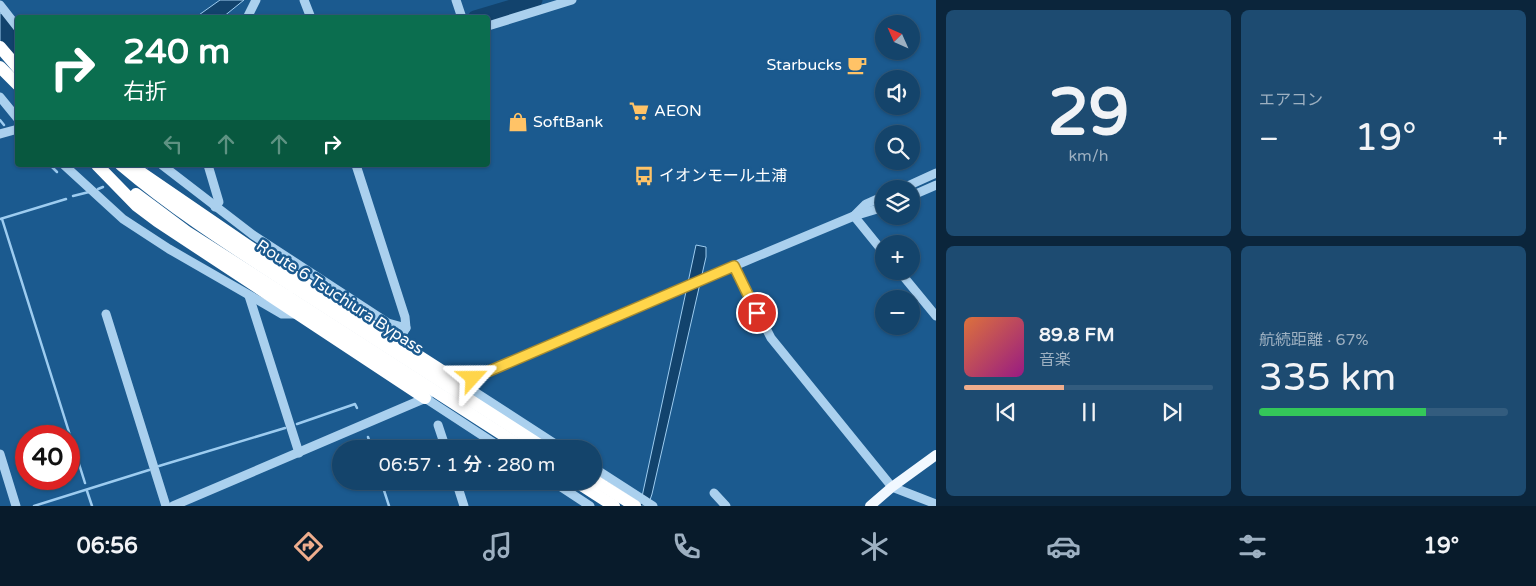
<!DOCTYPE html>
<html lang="ja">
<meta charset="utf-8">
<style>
body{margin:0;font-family:"Varela Round","Noto Sans JP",sans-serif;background:#1d4b71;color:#f1f3f6;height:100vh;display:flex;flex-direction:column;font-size:19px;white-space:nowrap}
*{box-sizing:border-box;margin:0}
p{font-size:16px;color:#9db0c1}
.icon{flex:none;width:28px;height:28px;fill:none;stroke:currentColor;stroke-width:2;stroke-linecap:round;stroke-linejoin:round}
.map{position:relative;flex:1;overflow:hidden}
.details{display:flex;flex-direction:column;gap:10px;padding:10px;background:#0b253b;width:600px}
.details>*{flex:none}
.hud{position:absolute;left:15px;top:15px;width:475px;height:152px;border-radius:5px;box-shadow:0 1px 4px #0004,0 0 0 1px #335c7e;background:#0b6e4f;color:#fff;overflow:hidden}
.needle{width:32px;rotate:315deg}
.controls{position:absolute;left:875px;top:15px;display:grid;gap:10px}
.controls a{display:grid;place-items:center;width:45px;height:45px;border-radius:50%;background:#14446b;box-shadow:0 1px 4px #0004,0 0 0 1px #335c7e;font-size:25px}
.speed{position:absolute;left:15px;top:425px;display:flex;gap:10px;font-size:25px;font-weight:700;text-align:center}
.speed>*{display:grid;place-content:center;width:65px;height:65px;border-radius:50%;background:#14446b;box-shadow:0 1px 4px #0004,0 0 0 1px #335c7e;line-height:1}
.speed .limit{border:8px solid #d22;background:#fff;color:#111}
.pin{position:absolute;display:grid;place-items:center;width:42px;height:42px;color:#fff;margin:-21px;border:2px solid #fff;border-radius:50%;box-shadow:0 1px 5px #0007}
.me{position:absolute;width:55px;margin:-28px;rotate:66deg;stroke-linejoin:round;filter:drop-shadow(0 0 4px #0008)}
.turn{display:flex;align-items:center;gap:18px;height:105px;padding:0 25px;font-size:22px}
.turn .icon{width:65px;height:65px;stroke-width:2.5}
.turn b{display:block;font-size:35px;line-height:42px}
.lanes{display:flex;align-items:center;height:48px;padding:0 25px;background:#0003;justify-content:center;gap:25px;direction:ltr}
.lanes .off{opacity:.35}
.big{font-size:38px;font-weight:600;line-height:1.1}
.details .tile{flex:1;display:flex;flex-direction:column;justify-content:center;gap:8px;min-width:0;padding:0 18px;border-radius:8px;background:#1d4b71}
.details .dial{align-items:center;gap:0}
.dial b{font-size:65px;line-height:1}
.song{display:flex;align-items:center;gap:15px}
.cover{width:60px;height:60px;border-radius:8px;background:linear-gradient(135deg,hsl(20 70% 55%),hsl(310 70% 35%))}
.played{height:5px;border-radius:2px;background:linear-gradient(90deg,#eead8d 40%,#335c7e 40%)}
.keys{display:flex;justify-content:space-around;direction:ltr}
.heat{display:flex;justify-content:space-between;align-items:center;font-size:28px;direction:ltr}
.charge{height:8px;border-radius:4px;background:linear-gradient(90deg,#34c759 67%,#335c7e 0)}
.details .tiles{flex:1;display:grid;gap:10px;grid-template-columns:repeat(2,1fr)}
.trip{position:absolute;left:332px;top:440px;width:270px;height:50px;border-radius:25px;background:#14446b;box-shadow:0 1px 4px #0004,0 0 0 1px #335c7e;font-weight:600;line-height:50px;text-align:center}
.dock{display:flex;height:80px;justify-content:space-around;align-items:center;background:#081b2b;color:#9db0c1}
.dock .icon{width:35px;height:35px}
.dock .on{color:#eead8d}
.dock b{font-size:22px;color:#f1f3f6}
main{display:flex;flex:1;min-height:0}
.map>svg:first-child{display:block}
.water{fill:#12436d;stroke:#9dccf0}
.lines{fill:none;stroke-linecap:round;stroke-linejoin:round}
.stream{stroke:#9dccf0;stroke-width:2.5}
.river{stroke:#12436d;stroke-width:15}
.minor{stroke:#aad0ee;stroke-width:9}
.major{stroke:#f1f8ff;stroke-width:10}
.highway{stroke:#fff;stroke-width:12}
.highway-bridge{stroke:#fff;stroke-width:12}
.route-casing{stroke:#a68a30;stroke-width:12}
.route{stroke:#ffd54a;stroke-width:9}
.labels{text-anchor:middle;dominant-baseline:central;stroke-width:5;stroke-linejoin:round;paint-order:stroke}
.poi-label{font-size:16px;fill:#fff;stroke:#1b5a8f;text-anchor:start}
.street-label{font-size:16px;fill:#fff;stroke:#1b5a8f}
</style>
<main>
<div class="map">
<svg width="936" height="506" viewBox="0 0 936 506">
<rect width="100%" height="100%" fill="#1b5a8f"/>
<g class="water">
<path d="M220 0H244L223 17H196Z"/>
<path d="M0 13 17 19V57L0 47Z"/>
<path d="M696 245 706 247V257L652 494 648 506H640Z"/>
</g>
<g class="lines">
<g class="stream">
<path d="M0 120 4 125"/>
<path d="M50 165 57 172"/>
<path d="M147 167 152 165"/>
<path d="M98 189 103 187"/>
<path d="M73 196 89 192"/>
<path d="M0 219 66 199"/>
<path d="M2 219 85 483"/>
<path d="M297 424 355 404 357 408"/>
<path d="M368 437 372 449"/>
<path d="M159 466 285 428"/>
<path d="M381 481 389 506"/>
<path d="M87 491 92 506"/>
<path d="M34 506 149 470"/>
</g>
<path class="river" d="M475 18 535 0"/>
<g class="minor">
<path d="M304 0 311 18"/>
<path d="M456 0 462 18"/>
<path d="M0 5 18 28"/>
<path d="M247 18 256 0"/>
<path d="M488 26 572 0"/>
<path d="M0 97 18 119"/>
<path d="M0 134 18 129"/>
<path d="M64 165 123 219 169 249 282 314H296"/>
<path d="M162 165 253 235 388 323 406 328"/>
<path d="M208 165 219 202 215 207"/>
<path d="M356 165 405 317 406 328 395 346"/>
<path d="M901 189 936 173"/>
<path d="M911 196 936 185"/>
<path d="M854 216 884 253"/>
<path d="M854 216 866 204 884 196"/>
<path d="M734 266 771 338 892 487 936 504"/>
<path d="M899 271 936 316"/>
<path d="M249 296 299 453"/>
<path d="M106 314 166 506"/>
<path d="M461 383 563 449"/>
<path d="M456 386 734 266 854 216 884 207"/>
<path d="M425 398 503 449"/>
<path d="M438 425 446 449"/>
<path d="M0 454 16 506"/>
<path d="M594 468 653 506"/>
<path d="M456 481 464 506"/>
<path d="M552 481 590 506"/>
<path d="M714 493 726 506"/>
<path d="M173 506 428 397"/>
</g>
<path class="major" d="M870 506 892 487 936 455"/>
<g class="highway">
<path d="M0 47 18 68"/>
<path d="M0 67 18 85"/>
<path d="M97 165 137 206 157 221 425 398"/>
<path d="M121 165C175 211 234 248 294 287"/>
<path d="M130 165 263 256 461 383"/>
<path d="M136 194 187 232 287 296"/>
<path d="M594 480 635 506"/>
<path d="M575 481 614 506"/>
</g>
<g class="highway-bridge">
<path d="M294 287 546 449"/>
<path d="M287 296 525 449"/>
</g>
</g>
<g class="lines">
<defs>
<path id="route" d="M473 378 734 266 757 313"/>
</defs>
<use href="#route" class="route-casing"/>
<use href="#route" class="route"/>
</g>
<defs>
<symbol id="cafe-bare" viewBox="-9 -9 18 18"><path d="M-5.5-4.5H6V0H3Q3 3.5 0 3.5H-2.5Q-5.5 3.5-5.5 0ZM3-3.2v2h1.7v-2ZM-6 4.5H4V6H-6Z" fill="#ffc367" stroke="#1b5a8f" stroke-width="2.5" paint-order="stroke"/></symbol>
<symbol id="supermarket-bare" viewBox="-9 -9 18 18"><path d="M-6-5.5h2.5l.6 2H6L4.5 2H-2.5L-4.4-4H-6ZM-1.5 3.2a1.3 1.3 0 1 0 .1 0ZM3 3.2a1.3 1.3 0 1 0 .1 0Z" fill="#ffc367" stroke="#1b5a8f" stroke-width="2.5" paint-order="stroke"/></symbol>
<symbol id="shop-bare" viewBox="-9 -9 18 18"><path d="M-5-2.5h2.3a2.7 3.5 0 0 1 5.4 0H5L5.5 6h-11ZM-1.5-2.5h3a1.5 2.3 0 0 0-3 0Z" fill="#ffc367" stroke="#1b5a8f" stroke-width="2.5" paint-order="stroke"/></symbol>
<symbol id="bus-bare" viewBox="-9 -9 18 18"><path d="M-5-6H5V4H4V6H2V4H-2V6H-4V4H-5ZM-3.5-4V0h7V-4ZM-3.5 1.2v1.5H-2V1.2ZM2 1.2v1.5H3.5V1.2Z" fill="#ffc367" stroke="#1b5a8f" stroke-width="2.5" paint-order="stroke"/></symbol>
</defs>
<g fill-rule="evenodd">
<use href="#cafe-bare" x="843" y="51" width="28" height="28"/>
<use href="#supermarket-bare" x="625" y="97" width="28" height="28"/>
<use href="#shop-bare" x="504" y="108" width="28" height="28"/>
<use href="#bus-bare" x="630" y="162" width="28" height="28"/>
</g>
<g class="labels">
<g class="poi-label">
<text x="842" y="65" text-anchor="end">Starbucks</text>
<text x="654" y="111">AEON</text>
<text x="533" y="122">SoftBank</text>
<text x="659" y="176">イオンモール土浦</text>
</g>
<g class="street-label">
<text transform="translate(340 297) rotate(33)">Route 6 Tsuchiura Bypass</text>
</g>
</g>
</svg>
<div class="controls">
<a><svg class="needle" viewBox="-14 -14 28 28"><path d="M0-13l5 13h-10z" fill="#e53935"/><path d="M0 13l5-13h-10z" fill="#9db0c1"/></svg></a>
<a><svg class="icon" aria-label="sound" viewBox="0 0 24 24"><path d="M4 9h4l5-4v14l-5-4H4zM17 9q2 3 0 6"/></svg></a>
<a><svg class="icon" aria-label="search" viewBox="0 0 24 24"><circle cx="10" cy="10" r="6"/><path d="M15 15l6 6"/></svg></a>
<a><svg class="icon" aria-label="layers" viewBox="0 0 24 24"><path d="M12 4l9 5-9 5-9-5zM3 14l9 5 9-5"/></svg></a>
<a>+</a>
<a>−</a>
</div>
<div class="speed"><div class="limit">40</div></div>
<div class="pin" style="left:757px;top:313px;background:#d93025"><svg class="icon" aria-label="arrive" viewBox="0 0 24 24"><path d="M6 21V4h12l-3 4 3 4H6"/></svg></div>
<svg class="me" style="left:473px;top:378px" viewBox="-20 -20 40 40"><path d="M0-17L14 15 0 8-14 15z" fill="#ffd54a" stroke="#fff" stroke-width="4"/></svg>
<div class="trip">06:57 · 1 分 · 280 m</div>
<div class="hud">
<div class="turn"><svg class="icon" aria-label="right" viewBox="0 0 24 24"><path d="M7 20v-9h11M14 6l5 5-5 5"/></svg><div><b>240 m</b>右折</div></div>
<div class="lanes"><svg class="icon off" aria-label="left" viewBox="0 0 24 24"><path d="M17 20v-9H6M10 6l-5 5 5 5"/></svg><svg class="icon off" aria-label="ahead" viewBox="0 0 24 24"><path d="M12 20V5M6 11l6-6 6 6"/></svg><svg class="icon off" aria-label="ahead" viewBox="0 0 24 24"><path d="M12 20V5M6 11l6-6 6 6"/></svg><svg class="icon" aria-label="right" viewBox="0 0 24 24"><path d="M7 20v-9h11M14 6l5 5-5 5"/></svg></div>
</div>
</div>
<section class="details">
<div class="tiles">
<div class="tile dial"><b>29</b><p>km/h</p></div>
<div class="tile"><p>エアコン</p>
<div class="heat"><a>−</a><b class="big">19°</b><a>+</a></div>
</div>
<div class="tile">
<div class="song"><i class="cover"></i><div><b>89.8 FM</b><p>音楽</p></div></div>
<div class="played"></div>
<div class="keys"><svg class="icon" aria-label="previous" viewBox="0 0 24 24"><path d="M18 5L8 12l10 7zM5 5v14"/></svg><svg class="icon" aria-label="pause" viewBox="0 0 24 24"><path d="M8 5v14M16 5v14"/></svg><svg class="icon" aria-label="next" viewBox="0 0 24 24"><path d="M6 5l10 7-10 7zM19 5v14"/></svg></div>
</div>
<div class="tile"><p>航続距離 · 67%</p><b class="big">335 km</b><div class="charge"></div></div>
</div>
</section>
</main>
<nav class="dock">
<b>06:56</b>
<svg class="icon on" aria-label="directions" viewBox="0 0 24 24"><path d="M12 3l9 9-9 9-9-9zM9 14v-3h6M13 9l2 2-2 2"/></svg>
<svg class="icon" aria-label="music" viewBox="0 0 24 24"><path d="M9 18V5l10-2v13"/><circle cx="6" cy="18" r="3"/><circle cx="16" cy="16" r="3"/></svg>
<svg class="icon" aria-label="phone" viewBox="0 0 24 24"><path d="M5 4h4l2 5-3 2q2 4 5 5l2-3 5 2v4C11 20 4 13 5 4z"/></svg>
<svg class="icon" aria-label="climate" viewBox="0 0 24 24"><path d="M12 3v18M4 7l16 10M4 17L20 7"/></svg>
<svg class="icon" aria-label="car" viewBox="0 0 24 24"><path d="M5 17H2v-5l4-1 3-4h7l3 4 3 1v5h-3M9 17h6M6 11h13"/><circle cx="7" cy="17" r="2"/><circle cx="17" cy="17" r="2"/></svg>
<svg class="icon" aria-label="filters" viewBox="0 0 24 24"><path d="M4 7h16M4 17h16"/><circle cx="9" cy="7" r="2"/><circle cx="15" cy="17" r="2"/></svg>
<b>19°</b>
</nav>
